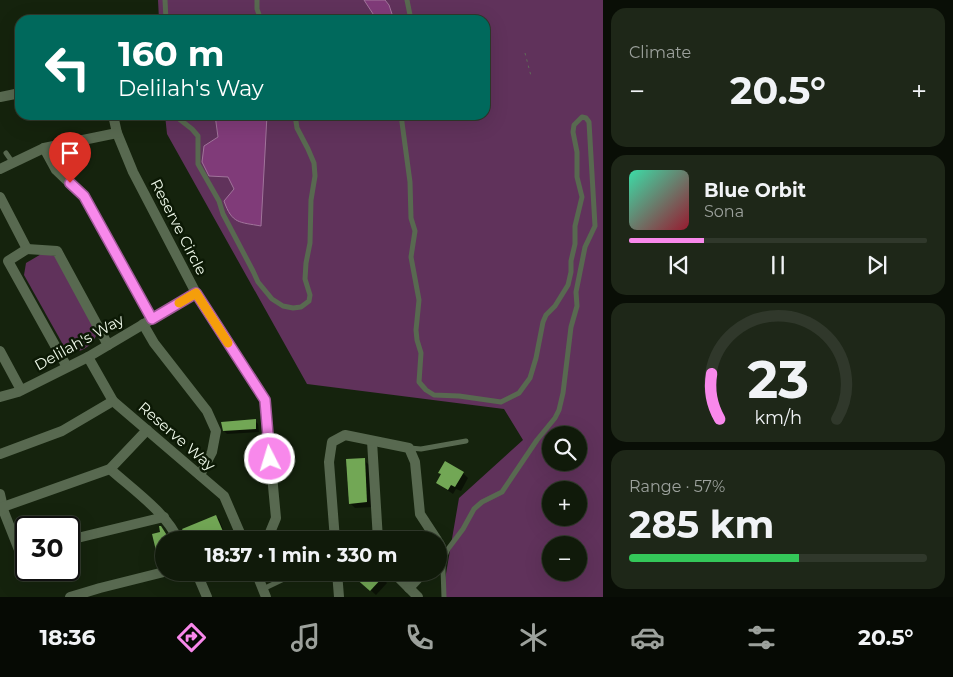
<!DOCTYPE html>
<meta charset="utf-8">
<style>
body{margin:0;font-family:Montserrat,sans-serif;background:#1e2718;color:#f1f3f6;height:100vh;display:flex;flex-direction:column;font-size:19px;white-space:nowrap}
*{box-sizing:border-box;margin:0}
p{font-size:16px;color:#9ca19c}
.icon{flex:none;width:28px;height:28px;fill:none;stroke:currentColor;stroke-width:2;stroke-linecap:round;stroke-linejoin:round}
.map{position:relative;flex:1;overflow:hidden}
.sheet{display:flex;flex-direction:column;gap:8px;padding:8px;background:#090e06;width:350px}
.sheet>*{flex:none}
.banner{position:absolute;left:15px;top:15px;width:475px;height:105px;border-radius:15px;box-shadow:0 5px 20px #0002,0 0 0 1px #30382b;background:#00695c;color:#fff;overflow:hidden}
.buttons{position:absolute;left:542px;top:426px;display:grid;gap:10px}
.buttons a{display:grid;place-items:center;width:45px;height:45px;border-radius:50%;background:#101a0a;box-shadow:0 5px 20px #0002,0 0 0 1px #30382b;font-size:25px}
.speed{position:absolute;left:15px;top:516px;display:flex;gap:10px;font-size:25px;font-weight:700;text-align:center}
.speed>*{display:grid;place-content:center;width:65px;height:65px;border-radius:50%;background:#101a0a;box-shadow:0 5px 20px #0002,0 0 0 1px #30382b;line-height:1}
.speed .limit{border:2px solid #111;border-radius:8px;background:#fff;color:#111}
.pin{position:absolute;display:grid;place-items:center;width:42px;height:42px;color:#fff;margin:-51px -21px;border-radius:50% 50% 50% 0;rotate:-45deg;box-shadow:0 0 5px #0007}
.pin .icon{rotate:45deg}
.me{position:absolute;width:55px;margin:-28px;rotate:355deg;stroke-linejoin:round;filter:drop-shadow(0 0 4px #0008)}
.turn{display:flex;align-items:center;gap:18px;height:105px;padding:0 20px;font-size:22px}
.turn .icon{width:65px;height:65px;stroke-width:2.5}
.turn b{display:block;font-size:35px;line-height:42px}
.big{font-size:38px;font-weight:700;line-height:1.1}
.sheet .card{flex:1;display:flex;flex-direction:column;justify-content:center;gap:8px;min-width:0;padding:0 18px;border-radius:15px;background:#1e2718}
.sheet .dial{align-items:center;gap:0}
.dial svg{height:130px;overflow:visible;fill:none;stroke:#30382b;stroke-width:7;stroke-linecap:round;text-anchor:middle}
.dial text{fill:#f1f3f6;stroke:none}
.song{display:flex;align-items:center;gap:15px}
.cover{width:60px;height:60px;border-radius:8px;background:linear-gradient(135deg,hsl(160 70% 55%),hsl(350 70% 35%))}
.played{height:5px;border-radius:2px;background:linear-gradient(90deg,#f888eb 25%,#30382b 25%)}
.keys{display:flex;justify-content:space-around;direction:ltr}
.heat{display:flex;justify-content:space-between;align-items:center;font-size:28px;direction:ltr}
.charge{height:8px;border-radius:4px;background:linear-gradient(90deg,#34c759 57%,#30382b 0)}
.trip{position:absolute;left:155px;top:531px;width:292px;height:50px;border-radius:25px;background:#101a0a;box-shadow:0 5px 20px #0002,0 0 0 1px #30382b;font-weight:700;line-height:50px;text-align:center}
.tabs{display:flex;height:80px;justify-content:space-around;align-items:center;background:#060a04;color:#9ca19c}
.tabs .icon{width:35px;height:35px}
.tabs .active{color:#f888eb}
.tabs b{font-size:22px;color:#f1f3f6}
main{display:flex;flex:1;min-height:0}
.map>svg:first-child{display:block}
.green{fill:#60325b;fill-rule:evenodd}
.water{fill:#803b79;stroke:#a1749b}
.shadow{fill:#0007}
.building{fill:#72a755}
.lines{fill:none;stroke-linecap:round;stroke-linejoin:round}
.path{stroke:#5f6c58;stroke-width:1;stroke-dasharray:2.5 4;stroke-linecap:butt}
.lane{stroke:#586950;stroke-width:5}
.street{stroke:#586950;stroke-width:10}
.route-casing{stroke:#a15899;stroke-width:12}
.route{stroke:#f888eb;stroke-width:9}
.slow{stroke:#f59e0b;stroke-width:9}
.labels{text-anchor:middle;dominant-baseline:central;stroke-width:5;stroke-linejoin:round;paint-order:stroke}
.street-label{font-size:15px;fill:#eff9ea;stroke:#0c1905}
</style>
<main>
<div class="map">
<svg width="603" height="597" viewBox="0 0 603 597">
<rect width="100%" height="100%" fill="#15230d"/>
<g class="green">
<path d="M158 0H603V597H442L459 498 523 440 504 409 307 384 167 134 165 115H485V20H159ZM551 435H579V462H551ZM551 490H579V518H551ZM551 545H579V572H551Z"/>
<path d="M43 253 55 256 97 333C94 345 79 356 66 350L24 275 26 263Z"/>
</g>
<g class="water">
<path d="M364 0H385L389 5 394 20H377Z"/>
<path d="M215 115H267L261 226C239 222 232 224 224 201L234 189 228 177 209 176 202 162 204 146 218 137Z"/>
</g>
<g class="shadow">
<path d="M255 421 258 424 259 432 227 434 224 431Z"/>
<path d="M364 460 369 465 372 507 355 508 350 503Z"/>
<path d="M463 473 468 478 461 491 456 489 453 494 437 483Z"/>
<path d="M216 516 219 519 227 539 189 540Z"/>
<path d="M161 527 171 540H164V563L159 559Z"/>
<path d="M375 572 387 583 376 595 356 577Z"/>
</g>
<g class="building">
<path d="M256 419V429L223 431 221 422Z"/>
<path d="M365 458 367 502 349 504 346 459Z"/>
<path d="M445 461 464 472 455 487 451 485 448 490 436 483 441 474 438 473Z"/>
<path d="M216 515 225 536 214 540H188L182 529Z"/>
<path d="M159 526H161L170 540H164V558L158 559 152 534 160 532Z"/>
<path d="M358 572H377L383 577 370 591 354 577Z"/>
</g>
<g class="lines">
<path class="path" d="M525 53 531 76"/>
<g class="lane">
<path d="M165 0 166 20"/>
<path d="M257 0V9L261 20"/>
<path d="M407 0 411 20"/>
<path d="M174 115 192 129 198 136V164L219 201 223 214 253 271 258 282 272 299 283 306 293 308 301 307 309 301 310 295 305 279 306 263 310 243 311 200 315 176 314 163 308 149 297 128 295 115"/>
<path d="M401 115 410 182 411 218 415 231 411 257 419 300 416 330 417 340 421 353 419 382 426 390 434 395 459 396 501 402 519 393 530 378 536 358 543 322 546 315 555 306 568 285 571 272V261L575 244V226L582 197 577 177V152L573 132 574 125 582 117 586 118 589 122 595 226 585 247 576 292 577 306 571 327 563 393 559 410 555 418 537 440 502 492 482 502 474 509 463 529 448 549 444 558 443 569 444 597"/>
<path d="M6 153 13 163"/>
<path d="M410 448 421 449 466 441"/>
<path d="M263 589 286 578"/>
</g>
<g class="street">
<path d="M0 97 20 93"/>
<path d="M113 115 117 133 133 172 196 293 265 400 276 518 269 535 259 540"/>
<path d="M44 148 56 170 84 197 152 319"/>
<path d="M0 169 44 148 117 133"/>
<path d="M0 197 27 249 8 261 67 367"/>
<path d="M27 249 57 251 108 345"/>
<path d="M143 324 154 343 207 411 216 431 212 452 200 475"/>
<path d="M0 351 21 390"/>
<path d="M88 357 113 401 224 496 243 540"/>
<path d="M0 397 18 392 88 357 196 293"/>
<path d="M372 441 378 540"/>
<path d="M0 454 62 431 113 401"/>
<path d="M110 469C131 488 168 514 178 540"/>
<path d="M0 494 4 512 19 550 26 551"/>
<path d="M0 508 110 469 147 430"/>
<path d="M69 540 164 517"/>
<path d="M335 540 329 462 332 442 345 435 409 448 415 462 420 514 437 540"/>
<path d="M439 543 441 547 439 551"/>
<path d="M195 572 198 576 207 597"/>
<path d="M256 572 266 597"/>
<path d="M337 572 339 597"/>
<path d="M393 572 418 597"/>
<path d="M409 588 424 572"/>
<path d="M70 597 100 588 164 572"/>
</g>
</g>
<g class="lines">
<defs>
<path id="route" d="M70 183 84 196 152 319 196 293 265 400 270 459"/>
</defs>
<use href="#route" class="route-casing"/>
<use href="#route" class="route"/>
<path class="slow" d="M179 303 196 293 228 343"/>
</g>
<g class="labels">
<g class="street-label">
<text transform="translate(179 227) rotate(63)">Reserve Circle</text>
<text transform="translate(79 342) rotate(-29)">Delilah's Way</text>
<text transform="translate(177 436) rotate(41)">Reserve Way</text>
</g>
</g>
</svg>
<div class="buttons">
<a><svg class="icon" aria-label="search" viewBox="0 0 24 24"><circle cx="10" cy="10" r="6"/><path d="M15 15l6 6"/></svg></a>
<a>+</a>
<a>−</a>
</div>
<div class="speed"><div class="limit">30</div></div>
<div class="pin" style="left:70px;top:183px;background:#d93025"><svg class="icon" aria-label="arrive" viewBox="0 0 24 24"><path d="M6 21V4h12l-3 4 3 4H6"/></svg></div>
<svg class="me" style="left:270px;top:459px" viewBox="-20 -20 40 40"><circle r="17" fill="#f888eb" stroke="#fff" stroke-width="3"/><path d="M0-11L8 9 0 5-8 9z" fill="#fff"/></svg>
<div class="trip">18:37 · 1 min · 330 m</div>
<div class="banner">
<div class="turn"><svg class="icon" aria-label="left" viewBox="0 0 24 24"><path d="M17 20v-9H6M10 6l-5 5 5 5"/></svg><div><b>160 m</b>Delilah's Way</div></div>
</div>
</div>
<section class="sheet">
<div class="card"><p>Climate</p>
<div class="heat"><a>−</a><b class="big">20.5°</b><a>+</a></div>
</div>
<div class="card">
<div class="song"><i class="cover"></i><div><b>Blue Orbit</b><p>Sona</p></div></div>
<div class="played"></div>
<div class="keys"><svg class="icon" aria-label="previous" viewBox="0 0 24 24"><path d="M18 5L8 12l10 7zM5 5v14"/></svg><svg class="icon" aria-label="pause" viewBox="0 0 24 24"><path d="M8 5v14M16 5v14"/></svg><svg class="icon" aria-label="next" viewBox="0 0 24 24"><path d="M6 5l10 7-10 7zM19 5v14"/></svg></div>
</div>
<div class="card dial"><svg viewBox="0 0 100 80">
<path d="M14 69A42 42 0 1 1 86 69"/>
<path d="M14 69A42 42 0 0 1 9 41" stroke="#f888eb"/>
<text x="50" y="56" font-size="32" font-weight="700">23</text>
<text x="50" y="72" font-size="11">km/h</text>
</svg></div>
<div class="card"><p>Range · 57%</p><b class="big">285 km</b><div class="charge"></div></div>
</section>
</main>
<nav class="tabs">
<b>18:36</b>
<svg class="icon active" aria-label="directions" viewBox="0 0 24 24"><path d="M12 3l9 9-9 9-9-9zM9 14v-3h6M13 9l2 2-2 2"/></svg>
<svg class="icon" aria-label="music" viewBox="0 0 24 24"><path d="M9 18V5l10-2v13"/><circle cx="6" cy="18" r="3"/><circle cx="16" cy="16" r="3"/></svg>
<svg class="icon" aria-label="phone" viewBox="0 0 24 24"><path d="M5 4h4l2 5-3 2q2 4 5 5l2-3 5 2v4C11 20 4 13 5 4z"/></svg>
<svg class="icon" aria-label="climate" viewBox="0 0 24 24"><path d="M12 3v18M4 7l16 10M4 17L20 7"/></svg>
<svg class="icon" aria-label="car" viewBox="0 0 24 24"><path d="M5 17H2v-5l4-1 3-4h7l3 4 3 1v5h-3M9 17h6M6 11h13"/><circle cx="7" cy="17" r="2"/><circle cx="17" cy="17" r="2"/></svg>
<svg class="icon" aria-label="filters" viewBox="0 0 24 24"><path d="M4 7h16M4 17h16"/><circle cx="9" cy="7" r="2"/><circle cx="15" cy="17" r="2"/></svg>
<b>20.5°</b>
</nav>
